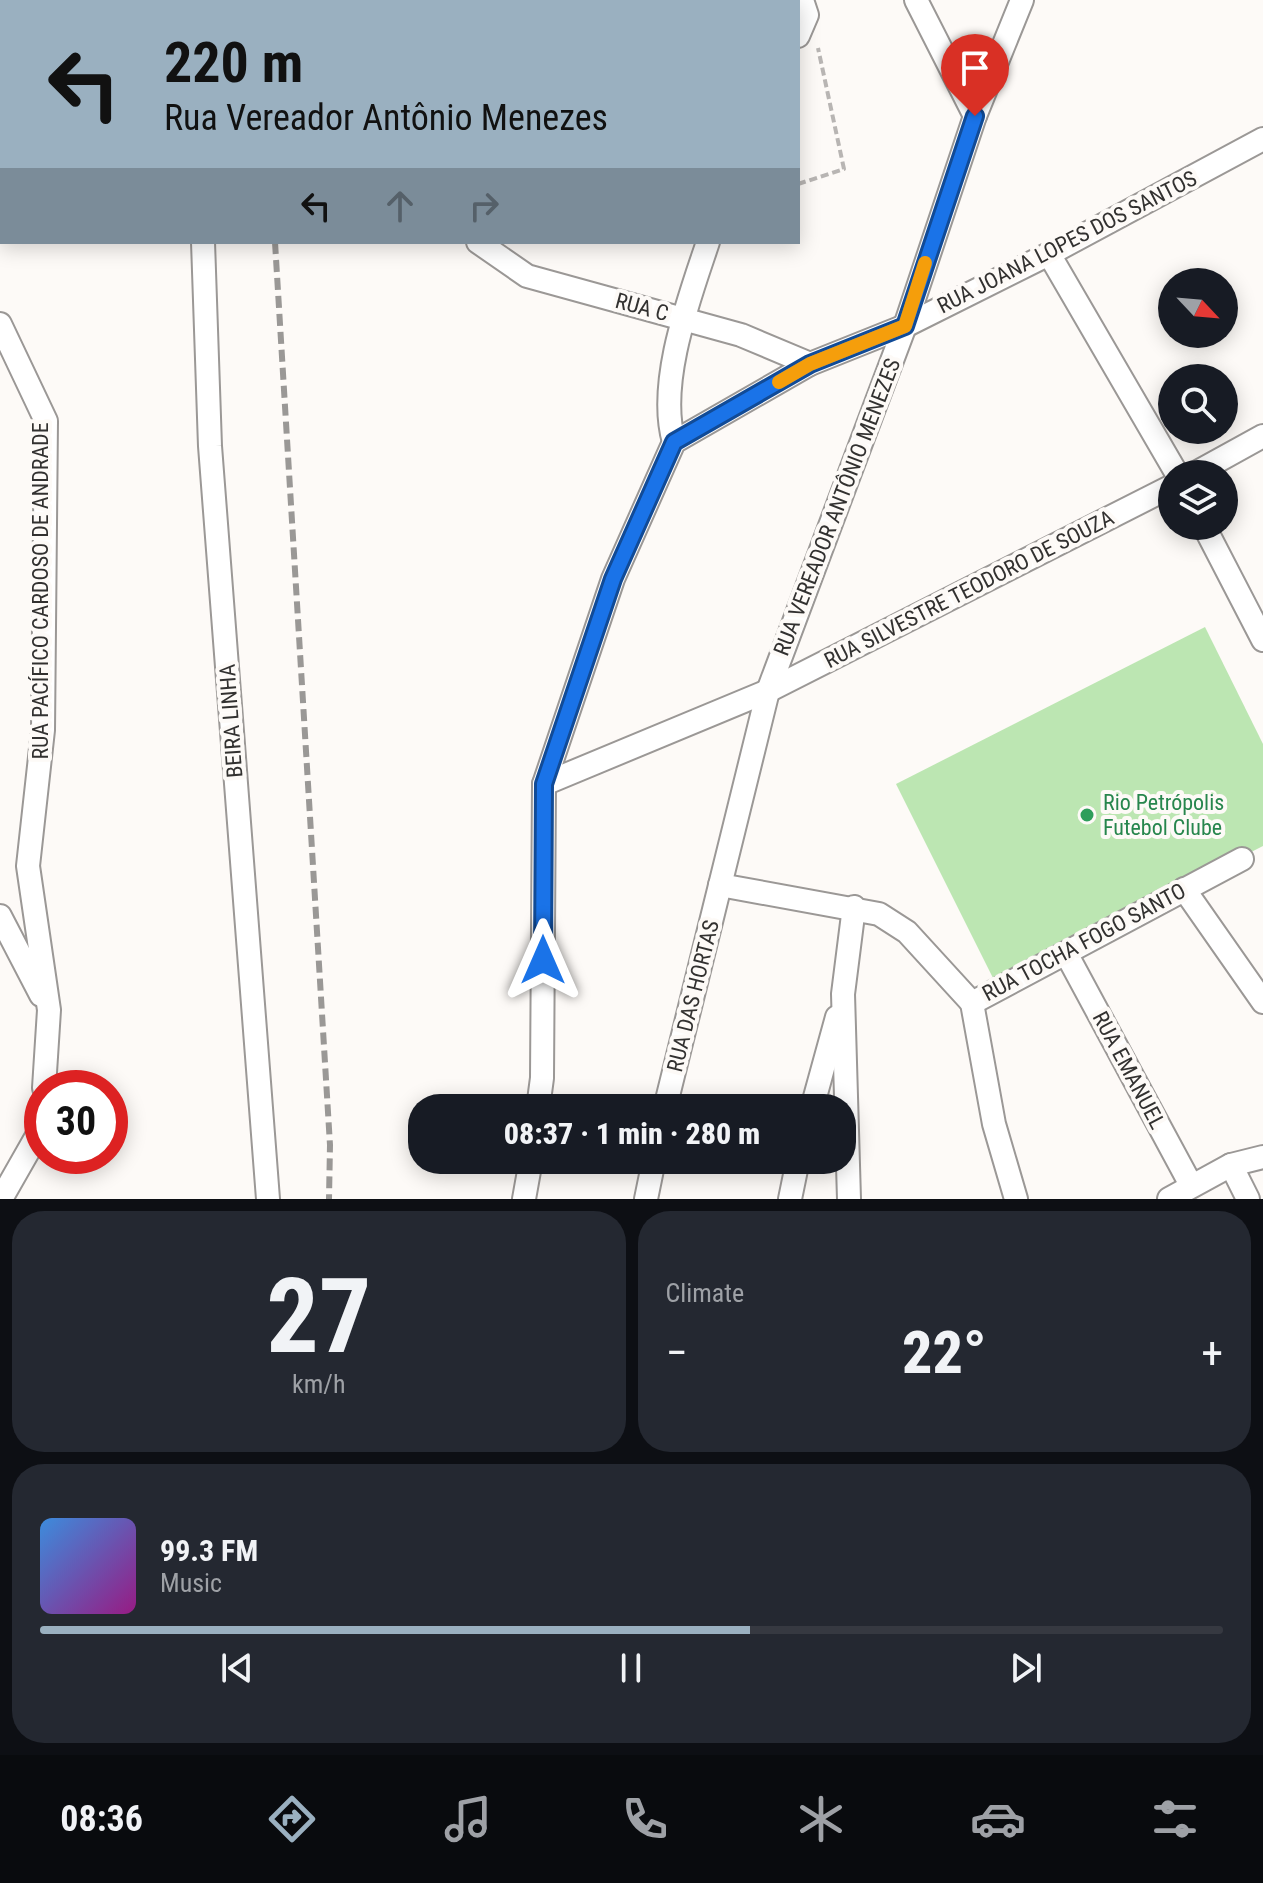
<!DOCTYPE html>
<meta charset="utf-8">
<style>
body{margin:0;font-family:"Roboto Condensed",sans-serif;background:#242831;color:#f1f3f6;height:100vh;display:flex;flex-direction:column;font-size:30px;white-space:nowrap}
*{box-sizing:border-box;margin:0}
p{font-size:26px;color:#9ea1a6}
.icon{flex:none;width:44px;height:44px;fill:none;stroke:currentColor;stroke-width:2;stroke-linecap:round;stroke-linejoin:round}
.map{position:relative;height:1199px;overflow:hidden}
.details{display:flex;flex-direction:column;gap:12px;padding:12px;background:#0d0f14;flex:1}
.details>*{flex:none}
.hud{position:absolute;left:0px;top:0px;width:800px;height:244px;box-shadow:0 4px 20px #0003;background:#9ab0c0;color:#111;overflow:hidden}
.needle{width:52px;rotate:116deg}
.fabs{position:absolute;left:1158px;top:268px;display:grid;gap:16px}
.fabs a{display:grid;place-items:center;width:80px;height:80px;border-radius:50%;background:#171b24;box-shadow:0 4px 20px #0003;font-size:40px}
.speed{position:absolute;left:24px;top:1070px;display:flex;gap:16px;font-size:40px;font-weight:700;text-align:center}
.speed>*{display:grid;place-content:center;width:104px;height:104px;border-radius:50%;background:#171b24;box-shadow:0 4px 20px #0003;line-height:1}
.speed .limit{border:12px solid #d22;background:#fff;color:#111}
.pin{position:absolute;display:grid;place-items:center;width:68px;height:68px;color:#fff;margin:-82px -34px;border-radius:50% 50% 50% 0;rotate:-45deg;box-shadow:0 0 8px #0007}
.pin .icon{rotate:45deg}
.me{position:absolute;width:88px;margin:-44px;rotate:0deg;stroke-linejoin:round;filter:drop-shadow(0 0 6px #0008)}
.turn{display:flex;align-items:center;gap:28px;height:168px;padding:0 32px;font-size:36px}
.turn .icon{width:104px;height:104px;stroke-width:2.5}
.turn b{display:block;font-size:56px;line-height:68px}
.lanes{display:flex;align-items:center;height:76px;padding:0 32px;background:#0003;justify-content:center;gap:40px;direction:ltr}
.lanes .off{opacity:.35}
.big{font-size:60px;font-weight:800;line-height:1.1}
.details .card{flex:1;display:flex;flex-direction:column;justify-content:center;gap:12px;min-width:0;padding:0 28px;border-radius:32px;background:#242831}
.details .dial{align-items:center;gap:0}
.dial b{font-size:104px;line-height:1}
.song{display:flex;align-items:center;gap:24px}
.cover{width:96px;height:96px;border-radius:12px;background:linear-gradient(135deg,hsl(210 70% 55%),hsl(310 70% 35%))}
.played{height:8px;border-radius:4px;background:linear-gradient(90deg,#9ab0c0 60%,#363941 60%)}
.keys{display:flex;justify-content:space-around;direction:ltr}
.heat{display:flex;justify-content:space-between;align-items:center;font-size:44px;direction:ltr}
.details .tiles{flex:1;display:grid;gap:12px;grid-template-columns:1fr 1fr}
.card:last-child{grid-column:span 2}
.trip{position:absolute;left:408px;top:1094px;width:448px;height:80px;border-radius:32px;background:#171b24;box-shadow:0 4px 20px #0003;font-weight:800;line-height:80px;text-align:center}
.tab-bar{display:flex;height:128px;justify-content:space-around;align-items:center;background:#090b0e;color:#9ea1a6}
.tab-bar .icon{width:56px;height:56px}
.tab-bar .current{color:#9ab0c0}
.tab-bar b{font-size:36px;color:#f1f3f6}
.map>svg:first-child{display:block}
.pitch{fill:#bce6b2}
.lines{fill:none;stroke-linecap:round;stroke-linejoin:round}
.stream{stroke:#6c94b1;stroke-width:7}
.street-casing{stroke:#9b9896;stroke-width:26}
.path{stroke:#b8b5b3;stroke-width:4;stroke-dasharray:8 4;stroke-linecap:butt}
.street{stroke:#fff;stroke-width:22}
.rail{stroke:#9a9896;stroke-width:6;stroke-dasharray:12 6;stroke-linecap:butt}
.route-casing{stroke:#114b97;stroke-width:20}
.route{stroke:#1a73e8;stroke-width:14}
.slow{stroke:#f59e0b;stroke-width:14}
.leisure-dot{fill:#2e9e5b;stroke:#fdfaf7;stroke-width:3}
.labels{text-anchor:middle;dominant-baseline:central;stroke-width:8;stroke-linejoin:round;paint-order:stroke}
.street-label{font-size:22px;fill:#323130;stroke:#fdfaf7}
.leisure-label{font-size:22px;fill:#27864d;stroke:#fdfaf7;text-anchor:start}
</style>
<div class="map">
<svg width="1263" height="1199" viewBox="0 0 1263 1199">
<rect width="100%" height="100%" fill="#fdfaf7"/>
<path class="pitch" d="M1205 627 1263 744V846L995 982 896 784Z"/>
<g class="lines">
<g class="stream">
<path d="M13 2 15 0"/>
<path d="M0 14 2 12"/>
</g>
<defs>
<g id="street">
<path d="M107 0V2"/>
<path d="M213 0 214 2"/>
<path d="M366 0V2"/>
<path d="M916 0 975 116"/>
<path d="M530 2 531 0"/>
<path d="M798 36 807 15 802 0"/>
<path d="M0 155H2"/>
<path d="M203 242 210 446 268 1199"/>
<path d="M478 242 527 276 741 335 810 364"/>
<path d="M1049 254 1177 474"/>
<path d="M0 324 46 421 43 730 28 866 49 1010 44 1088"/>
<path d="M674 442C657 383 689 299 708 242"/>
<path d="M1194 474 1263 436"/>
<path d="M1204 526 1263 640"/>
<path d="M544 784 768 691 1172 486"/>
<path d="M720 885 879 914 907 932 972 1003 1242 859"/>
<path d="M1184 889 1263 1002"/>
<path d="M0 916 41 995"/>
<path d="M1067 955 1191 1185"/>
<path d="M972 1003 994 1124 1016 1199"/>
<path d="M538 1108 542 1078 544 784 613 579 674 442 810 364 905 326 1049 254 1263 139"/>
<path d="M665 1108 768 691 905 326 975 116 1022 0"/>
<path d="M812 1108 837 1017"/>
<path d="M1231 1165 1248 1199"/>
<path d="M1 1199 42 1127"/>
<path d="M524 1199 531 1160"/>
<path d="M646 1199 654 1160"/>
<path d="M790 1199 798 1160"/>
<path d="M849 1199 843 994 854 907"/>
<path d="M1169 1199 1231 1165 1263 1157"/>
</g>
</defs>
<use href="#street" class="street-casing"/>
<path class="path" d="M798 184 844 169 818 48"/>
<use href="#street" class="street"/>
<g class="rail">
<path d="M261 0V2"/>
<path d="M275 242 330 1145 329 1199"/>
</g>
</g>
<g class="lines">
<defs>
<path id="route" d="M543 960 544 784 613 579 674 442 810 364 905 326 975 116"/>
</defs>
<use href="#route" class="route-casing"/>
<use href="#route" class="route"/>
<path class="slow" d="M779 382 810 364 905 326 925 263"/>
</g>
<circle class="leisure-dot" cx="1087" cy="815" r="8"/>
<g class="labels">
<g class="street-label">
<text transform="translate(1067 242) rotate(-27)">RUA JOANA LOPES DOS SANTOS</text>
<text transform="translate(642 307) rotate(15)">RUA C</text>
<text transform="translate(837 507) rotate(-69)">RUA VEREADOR ANTÔNIO MENEZES</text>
<text transform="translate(969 589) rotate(-27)">RUA SILVESTRE TEODORO DE SOUZA</text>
<text transform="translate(40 591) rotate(-90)">RUA PACÍFICO CARDOSO DE ANDRADE</text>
<text transform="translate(231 721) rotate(-94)">BEIRA LINHA</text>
<text transform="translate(1084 942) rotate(-28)">RUA TOCHA FOGO SANTO</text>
<text transform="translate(693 996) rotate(-76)">RUA DAS HORTAS</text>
<text transform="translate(1129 1070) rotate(62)">RUA EMANUEL</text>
</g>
<g class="leisure-label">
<text x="1103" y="802">Rio Petrópolis<tspan x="1103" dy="25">Futebol Clube</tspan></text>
</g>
</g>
</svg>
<div class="fabs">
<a><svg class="needle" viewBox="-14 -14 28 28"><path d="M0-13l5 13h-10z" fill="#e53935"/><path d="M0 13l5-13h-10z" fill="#9ea1a6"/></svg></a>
<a><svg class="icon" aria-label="search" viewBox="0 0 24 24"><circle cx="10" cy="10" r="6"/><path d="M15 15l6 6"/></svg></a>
<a><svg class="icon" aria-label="layers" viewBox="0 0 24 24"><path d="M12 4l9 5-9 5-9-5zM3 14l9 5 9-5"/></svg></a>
</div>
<div class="speed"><div class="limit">30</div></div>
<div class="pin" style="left:975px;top:116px;background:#d93025"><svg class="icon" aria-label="arrive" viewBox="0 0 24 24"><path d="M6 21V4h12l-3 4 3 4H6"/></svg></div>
<svg class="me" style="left:543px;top:960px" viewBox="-20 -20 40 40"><path d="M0-17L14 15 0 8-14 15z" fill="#1a73e8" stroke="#fff" stroke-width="4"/></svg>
<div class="trip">08:37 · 1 min · 280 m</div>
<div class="hud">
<div class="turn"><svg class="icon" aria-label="left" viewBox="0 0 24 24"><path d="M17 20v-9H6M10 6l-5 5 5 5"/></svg><div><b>220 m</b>Rua Vereador Antônio Menezes</div></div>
<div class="lanes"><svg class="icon" aria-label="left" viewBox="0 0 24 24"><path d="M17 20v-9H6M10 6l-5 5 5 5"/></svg><svg class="icon off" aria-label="ahead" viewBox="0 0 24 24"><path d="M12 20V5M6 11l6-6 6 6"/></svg><svg class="icon off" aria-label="right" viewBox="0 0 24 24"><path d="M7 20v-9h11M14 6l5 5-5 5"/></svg></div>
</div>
</div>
<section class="details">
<div class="tiles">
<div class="card dial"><b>27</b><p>km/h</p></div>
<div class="card"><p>Climate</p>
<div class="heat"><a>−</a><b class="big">22°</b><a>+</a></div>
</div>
<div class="card">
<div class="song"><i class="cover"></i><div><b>99.3 FM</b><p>Music</p></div></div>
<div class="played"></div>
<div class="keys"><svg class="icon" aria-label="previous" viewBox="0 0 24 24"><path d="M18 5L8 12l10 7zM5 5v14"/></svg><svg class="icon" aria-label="pause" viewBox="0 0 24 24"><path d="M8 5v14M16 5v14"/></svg><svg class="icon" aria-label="next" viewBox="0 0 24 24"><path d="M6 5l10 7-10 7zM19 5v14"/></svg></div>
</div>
</div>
</section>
<nav class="tab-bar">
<b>08:36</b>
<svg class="icon current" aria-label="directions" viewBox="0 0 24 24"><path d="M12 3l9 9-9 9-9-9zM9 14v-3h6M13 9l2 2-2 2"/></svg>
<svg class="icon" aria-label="music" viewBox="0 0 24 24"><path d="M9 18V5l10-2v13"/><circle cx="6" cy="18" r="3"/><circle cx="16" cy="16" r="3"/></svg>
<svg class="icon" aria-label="phone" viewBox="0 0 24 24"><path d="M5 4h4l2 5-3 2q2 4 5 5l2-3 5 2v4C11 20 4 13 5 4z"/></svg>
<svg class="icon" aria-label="climate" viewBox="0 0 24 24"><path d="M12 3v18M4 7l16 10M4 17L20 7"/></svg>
<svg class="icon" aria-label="car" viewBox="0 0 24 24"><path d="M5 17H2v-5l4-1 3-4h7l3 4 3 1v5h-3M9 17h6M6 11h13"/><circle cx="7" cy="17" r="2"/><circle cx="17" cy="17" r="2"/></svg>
<svg class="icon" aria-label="filters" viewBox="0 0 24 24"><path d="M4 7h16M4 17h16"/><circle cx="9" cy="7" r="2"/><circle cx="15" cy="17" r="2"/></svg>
</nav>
